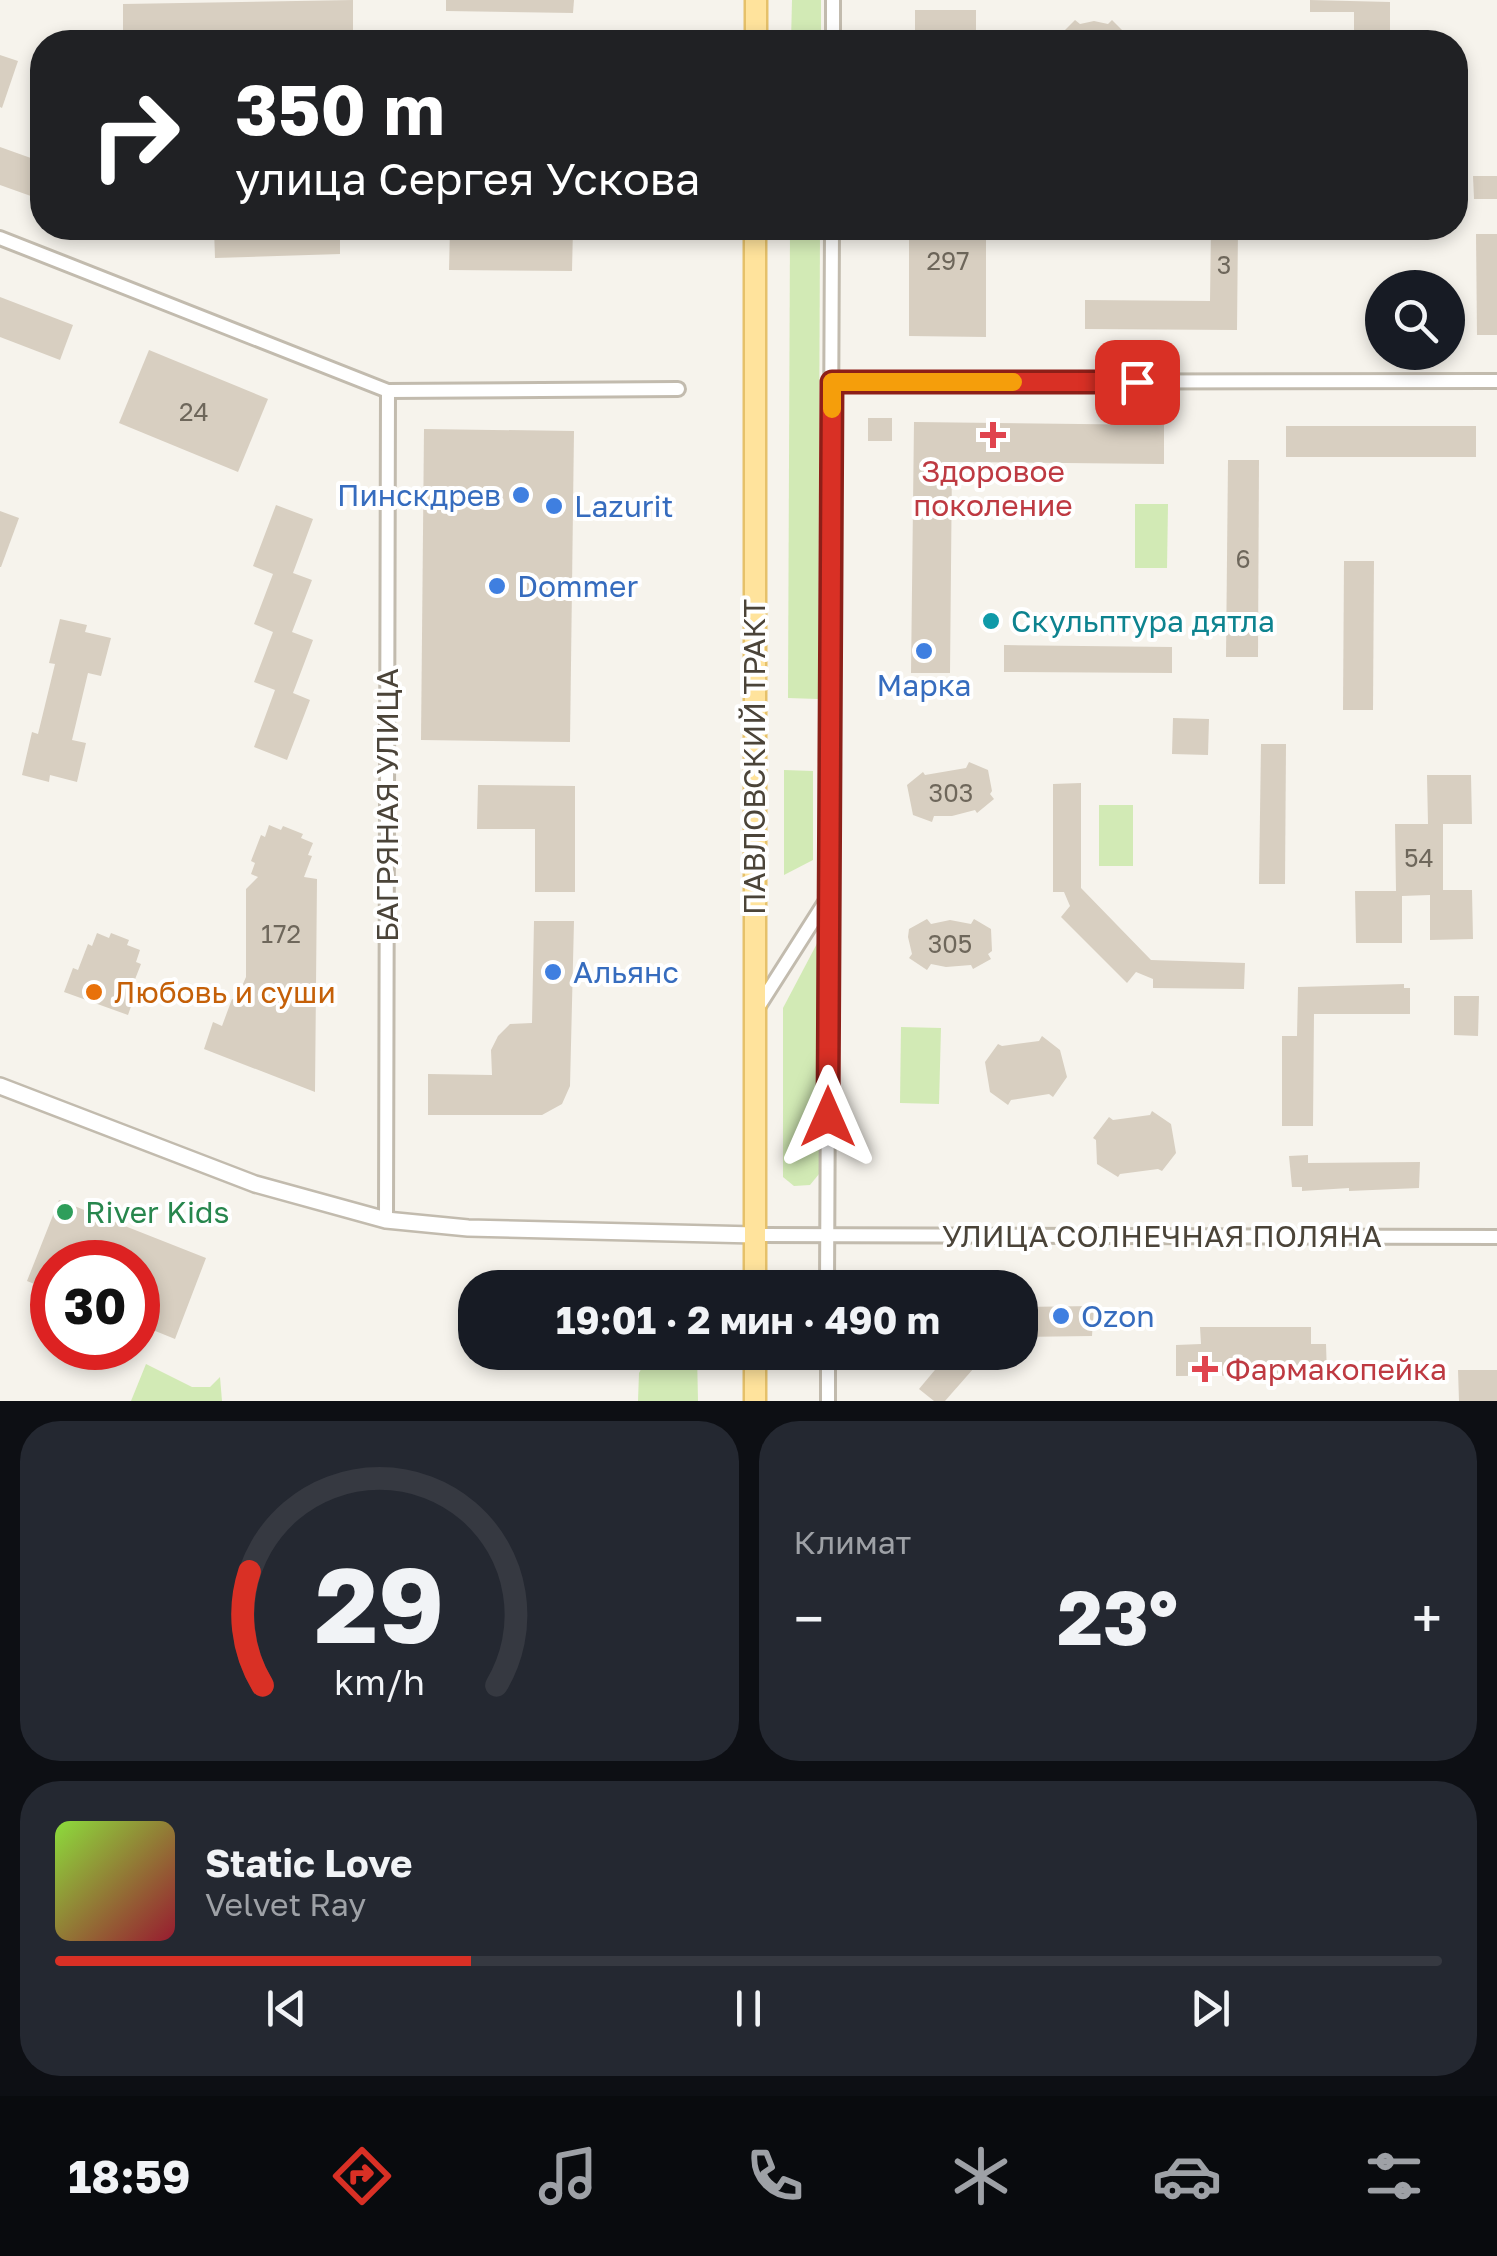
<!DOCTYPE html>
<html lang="ru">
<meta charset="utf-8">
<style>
body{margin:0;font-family:"Golos Text",sans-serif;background:#242831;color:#f1f3f6;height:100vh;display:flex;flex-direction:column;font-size:38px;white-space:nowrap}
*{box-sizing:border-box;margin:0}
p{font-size:32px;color:#9ea1a6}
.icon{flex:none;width:55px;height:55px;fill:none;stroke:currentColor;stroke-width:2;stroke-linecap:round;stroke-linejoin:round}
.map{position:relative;height:1401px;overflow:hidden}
.sheet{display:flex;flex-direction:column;gap:20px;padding:20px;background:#0d0f14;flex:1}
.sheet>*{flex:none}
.guide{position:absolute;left:30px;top:30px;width:1438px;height:210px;border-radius:40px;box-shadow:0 5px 15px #0003;background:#202124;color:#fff;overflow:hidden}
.tools{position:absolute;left:1365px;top:270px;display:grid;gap:20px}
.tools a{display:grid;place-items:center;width:100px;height:100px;border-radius:50%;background:#171b24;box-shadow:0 5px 15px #0003;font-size:50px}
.speed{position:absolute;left:30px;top:1240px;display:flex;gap:20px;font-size:50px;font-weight:700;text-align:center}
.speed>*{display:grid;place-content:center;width:130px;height:130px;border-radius:50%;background:#171b24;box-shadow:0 5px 15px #0003;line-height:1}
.speed .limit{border:15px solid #d22;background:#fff;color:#111}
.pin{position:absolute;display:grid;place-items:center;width:85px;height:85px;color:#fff;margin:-42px;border-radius:20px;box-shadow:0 5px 15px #0006}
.me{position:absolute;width:110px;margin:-55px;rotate:0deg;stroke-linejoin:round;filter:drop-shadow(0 0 8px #0008)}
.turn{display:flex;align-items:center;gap:35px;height:210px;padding:0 40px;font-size:45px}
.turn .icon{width:130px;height:130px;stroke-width:2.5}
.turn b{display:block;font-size:70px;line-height:85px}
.big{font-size:75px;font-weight:700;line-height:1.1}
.sheet .card{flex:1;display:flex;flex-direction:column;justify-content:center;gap:15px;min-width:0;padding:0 35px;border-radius:40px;background:#242831}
.sheet .dial{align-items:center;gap:0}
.dial svg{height:260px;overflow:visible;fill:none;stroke:#363941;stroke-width:7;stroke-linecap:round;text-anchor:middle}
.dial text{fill:#f1f3f6;stroke:none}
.song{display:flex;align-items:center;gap:30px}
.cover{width:120px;height:120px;border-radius:15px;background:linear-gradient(135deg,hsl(90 70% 55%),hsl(350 70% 35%))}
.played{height:10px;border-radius:5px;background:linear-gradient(90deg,#d93025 30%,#363941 30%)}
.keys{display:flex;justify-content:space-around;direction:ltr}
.heat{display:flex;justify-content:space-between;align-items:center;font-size:55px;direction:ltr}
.sheet .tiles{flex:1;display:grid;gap:20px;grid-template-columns:1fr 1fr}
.card:last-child{grid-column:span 2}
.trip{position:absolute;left:458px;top:1270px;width:580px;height:100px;border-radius:40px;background:#171b24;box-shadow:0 5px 15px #0003;font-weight:700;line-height:100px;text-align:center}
.tab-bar{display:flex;height:160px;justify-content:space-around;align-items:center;background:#090b0e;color:#9ea1a6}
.tab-bar .icon{width:70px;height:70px}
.tab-bar .selected{color:#d93025}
.tab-bar b{font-size:45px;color:#f1f3f6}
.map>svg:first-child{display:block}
.green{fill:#d2eab5}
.building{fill:#d8cfc1}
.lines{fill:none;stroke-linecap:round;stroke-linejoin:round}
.minor-casing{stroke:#c2bbae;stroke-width:18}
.tertiary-casing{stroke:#c2bbae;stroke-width:20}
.primary-casing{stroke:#e6c16a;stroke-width:25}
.minor{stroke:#fff;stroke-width:12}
.tertiary{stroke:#fff;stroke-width:15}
.primary{stroke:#ffe39c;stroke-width:20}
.route-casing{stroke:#8d1f18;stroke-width:25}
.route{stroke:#d93025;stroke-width:18}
.slow{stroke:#f59e0b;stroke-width:18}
.health-dot{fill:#e0444e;stroke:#fff;stroke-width:4}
.shop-dot{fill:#3f7fe0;stroke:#fff;stroke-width:4}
.culture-dot{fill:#0f9aa8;stroke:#fff;stroke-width:4}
.food-dot{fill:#e8710a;stroke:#fff;stroke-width:4}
.leisure-dot{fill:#2e9e5b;stroke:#fff;stroke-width:4}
.labels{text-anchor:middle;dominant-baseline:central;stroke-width:8;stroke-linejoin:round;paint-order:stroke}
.number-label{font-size:25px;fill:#6e675b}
.health-label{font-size:30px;fill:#be3a42;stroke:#fff}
.shop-label{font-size:30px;fill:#366cbe;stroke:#fff;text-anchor:start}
.culture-label{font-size:30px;fill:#0d838f;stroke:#fff;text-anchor:start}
.street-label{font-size:30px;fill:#4b4439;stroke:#fff}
.food-label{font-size:30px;fill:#c56008;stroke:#fff;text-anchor:start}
.leisure-label{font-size:30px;fill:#27864d;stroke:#fff;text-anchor:start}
</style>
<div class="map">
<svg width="1497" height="1401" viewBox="0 0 1497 1401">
<rect width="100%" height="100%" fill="#f6f3ec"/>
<g class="green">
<path d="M792 0H821V42H791Z"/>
<path d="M790 228H820L818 699 788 698Z"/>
<path d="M1135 504H1168L1167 568H1135Z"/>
<path d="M784 770 813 771V860L784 875Z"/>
<rect x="1099" y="805" width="34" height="61"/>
<path d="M821 936 819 1174 810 1185 794 1186 783 1177V1008Z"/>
<path d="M901 1027 941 1028 939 1104 900 1103Z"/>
<path d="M650 1353H697L698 1401H638L639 1373Z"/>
<path d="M146 1364 192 1387H210L220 1377 222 1401H131Z"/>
</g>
<g class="building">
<path d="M353 0V34L123 38V4Z"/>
<path d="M446 0H574L573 13 446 11Z"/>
<path d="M1310 0 1390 2V42H1354V12H1310Z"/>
<rect x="915" y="10" width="61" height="32"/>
<path d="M1075 20 1080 24 1094 21 1108 24 1112 20 1134 42H1064L1058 37Z"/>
<path d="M0 55 18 61 2 108 0 107Z"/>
<path d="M0 147 42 162V200L0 185Z"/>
<path d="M1473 176H1497V199H1474Z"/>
<path d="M214 228H340V254L215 258Z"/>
<path d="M450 228H573L572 271 449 270Z"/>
<path d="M909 228H986V337L909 336Z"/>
<path d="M1211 228H1238L1237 330 1085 329V300L1210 301Z"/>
<path d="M1476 234H1497V335H1477Z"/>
<path d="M0 297 73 325 60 360 0 337Z"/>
<path d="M149 350 268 399 238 472 119 423Z"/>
<rect x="868" y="418" width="24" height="23"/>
<path d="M914 422 1164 425V464L952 462 950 673H911Z"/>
<rect x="1286" y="426" width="190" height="31"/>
<path d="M424 429 574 431 570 742 421 740Z"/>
<path d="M1228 460H1259L1258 657H1226Z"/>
<path d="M276 505 313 519 293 573 312 580 292 632 313 640 293 693 310 700 287 760 254 747 275 690 254 682 273 632 254 624 273 574 253 566Z"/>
<path d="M0 511 19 518 1 567H0Z"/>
<path d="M1344 561H1374L1373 710H1343Z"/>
<path d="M60 619 87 625 85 632 111 638 101 676 88 673 72 740 86 743 77 782 50 775 49 782 22 775 32 732 38 734 55 664 49 663Z"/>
<path d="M1004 645 1172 647V673L1004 672Z"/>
<path d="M1173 718 1209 719 1208 755 1172 754Z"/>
<path d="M1261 744H1286L1285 884H1259Z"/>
<path d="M969 762 988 770 992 791 990 794 994 799 977 813 975 810 952 816H934L932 822 913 815 907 785 923 772 925 775 966 768Z"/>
<path d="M1427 775H1471L1472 824H1443V890H1472L1473 939 1430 940V895L1402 896V943H1356L1355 891H1396L1395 824H1428Z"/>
<path d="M1081 783V888L1151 960 1245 963 1244 989 1153 988V979L1136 972 1127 983 1061 917 1070 906 1064 892H1053V784Z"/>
<path d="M478 785 575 786V892H535V829H477Z"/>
<path d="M269 825 281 830 283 826 303 834 301 838 313 843 308 855 312 856 304 877 317 879 315 1092 204 1049 213 1022 222 1026 232 999 236 1000 246 977V889L258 877 251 874 255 863 251 861 261 835 265 837Z"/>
<path d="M927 919 931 924 950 920 971 924 974 919 991 929 992 951 988 954 991 959 973 969 971 965 946 967 931 964 927 970 909 958 912 954 908 937 909 929Z"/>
<path d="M534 921H574L570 1086 562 1104 542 1115H428V1074L492 1075 491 1050 498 1036 510 1024 532 1023Z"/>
<path d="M97 933 109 938 111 933 129 940 127 945 140 950 136 962 141 964 132 987 137 989 128 1015 64 992 73 968 78 970 88 944 92 946Z"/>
<path d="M1404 984V988H1410V1014H1314L1313 1126H1282V1036H1297L1298 987Z"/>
<path d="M1454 996H1479L1478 1036 1454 1035Z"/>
<path d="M1042 1036 1060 1050 1067 1077 1053 1097 1049 1094 1011 1100 1008 1105 990 1092 985 1062 998 1044 1002 1046 1039 1041Z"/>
<path d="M1152 1111 1171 1124 1176 1153 1162 1171 1158 1169 1120 1174 1118 1177 1097 1164 1096 1140 1093 1138 1109 1117 1113 1120 1150 1115Z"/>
<path d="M1308 1155V1163L1420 1162 1419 1188 1349 1191V1188L1302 1191V1187H1292L1289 1156Z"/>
<path d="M59 1200 206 1258 175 1339 138 1324V1262H52V1291L27 1281Z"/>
<path d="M1094 1306 1092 1336 1020 1337V1307Z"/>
<path d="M1200 1327H1311V1344H1326L1327 1375 1176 1376V1345L1201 1344Z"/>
<path d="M950 1352H988L945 1401H934L919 1389Z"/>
<path d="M1458 1370H1497V1401H1459Z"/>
</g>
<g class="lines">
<defs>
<g id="minor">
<path d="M833 0V42"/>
<path d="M0 238 388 391 678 389"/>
<path d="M832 382 1497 381"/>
<path d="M757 1009 827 899"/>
<path d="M386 1220 388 391"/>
<path d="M755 1235 1497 1237"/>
<path d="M827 1288 832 228"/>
<path d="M828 1352V1401"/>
</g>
<path id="tertiary" d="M0 1086 255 1184 386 1220 468 1228 755 1235"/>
<g id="primary">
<path d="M756 42V0"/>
<path d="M755 1288V228"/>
<path d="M755 1352V1401"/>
</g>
</defs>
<use href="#minor" class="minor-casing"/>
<use href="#tertiary" class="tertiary-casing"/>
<use href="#primary" class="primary-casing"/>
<use href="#minor" class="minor"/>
<use href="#tertiary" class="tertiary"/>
<use href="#primary" class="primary"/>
</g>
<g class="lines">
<defs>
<path id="route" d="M828 1117 832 382H1137"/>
</defs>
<use href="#route" class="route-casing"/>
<use href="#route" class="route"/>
<path class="slow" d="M832 409V382H1013"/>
</g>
<g class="health-dot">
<path d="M988 420h10v10h10v10h-10v10h-10v-10h-10v-10h10z"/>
<path d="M1200 1354h10v10h10v10h-10v10h-10v-10h-10v-10h10z"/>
</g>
<g class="shop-dot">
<circle cx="521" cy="495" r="10"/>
<circle cx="554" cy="506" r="10"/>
<circle cx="497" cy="586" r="10"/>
<circle cx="924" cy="651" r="10"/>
<circle cx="553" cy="972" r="10"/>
<circle cx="1061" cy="1316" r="10"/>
</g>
<circle class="culture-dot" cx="991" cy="621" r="10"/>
<circle class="food-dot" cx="94" cy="992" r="10"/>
<circle class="leisure-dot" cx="65" cy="1212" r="10"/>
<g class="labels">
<g class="number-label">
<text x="948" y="260">297</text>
<text x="1224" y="264">3</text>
<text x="194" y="411">24</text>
<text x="1243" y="558">6</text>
<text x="951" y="792">303</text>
<text x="1419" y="857">54</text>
<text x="281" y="933">172</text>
<text x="950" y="943">305</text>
</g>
<g class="health-label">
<text x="993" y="471">Здоровое<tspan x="993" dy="34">поколение</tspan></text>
<text x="1225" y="1369" text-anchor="start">Фармакопейка</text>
</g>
<g class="shop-label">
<text x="501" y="495" text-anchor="end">Пинскдрев</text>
<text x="574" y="506">Lazurit</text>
<text x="517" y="586">Dommer</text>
<text x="924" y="685" text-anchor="middle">Марка</text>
<text x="573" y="972">Альянс</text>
<text x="1081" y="1316">Ozon</text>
</g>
<g class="culture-label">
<text x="1011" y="621">Скульптура дятла</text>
</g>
<g class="street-label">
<text transform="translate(754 757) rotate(-90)">ПАВЛОВСКИЙ ТРАКТ</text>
<text transform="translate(387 805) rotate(-90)">БАГРЯНАЯ УЛИЦА</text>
<text x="1162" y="1236">УЛИЦА СОЛНЕЧНАЯ ПОЛЯНА</text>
</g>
<g class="food-label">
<text x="114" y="992">Любовь и суши</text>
</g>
<g class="leisure-label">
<text x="85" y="1212">River Kids</text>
</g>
</g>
</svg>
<div class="tools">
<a><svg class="icon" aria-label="search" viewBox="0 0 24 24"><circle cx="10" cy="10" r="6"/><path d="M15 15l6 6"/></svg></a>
</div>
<div class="speed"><div class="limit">30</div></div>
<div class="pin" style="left:1137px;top:382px;background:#d93025"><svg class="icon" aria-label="arrive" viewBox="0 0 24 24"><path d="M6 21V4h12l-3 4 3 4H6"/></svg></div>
<svg class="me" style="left:828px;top:1117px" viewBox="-20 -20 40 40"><path d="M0-17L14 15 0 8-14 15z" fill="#d93025" stroke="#fff" stroke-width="4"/></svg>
<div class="trip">19:01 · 2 мин · 490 m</div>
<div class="guide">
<div class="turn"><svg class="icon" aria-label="right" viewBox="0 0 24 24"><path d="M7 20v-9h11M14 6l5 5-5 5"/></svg><div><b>350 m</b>улица Сергея Ускова</div></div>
</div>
</div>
<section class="sheet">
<div class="tiles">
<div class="card dial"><svg viewBox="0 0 100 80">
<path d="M14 69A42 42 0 1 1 86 69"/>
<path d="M14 69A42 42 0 0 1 10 34" stroke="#d93025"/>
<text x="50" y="56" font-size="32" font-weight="700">29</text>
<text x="50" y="72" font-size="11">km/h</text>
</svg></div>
<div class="card"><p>Климат</p>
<div class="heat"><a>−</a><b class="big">23°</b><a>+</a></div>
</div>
<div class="card">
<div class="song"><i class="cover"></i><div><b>Static Love</b><p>Velvet Ray</p></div></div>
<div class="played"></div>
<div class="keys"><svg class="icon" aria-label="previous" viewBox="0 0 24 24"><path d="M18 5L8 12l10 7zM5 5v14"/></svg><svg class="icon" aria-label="pause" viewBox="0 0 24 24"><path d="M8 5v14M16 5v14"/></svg><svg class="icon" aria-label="next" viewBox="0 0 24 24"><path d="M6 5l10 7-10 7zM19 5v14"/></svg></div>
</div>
</div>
</section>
<nav class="tab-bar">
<b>18:59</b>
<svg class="icon selected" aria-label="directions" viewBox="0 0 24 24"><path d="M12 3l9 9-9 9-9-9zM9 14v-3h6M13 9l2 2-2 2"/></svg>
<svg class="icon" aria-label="music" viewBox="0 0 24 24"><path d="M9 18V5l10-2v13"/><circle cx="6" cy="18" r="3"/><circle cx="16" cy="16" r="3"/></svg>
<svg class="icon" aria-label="phone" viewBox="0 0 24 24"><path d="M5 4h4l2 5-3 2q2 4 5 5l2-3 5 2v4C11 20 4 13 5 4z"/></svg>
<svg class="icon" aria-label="climate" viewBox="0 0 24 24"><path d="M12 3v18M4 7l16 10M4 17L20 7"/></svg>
<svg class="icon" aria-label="car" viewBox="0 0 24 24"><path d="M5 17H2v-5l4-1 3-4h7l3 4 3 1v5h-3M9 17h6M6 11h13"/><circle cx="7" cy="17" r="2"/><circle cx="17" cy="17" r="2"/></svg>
<svg class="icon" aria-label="filters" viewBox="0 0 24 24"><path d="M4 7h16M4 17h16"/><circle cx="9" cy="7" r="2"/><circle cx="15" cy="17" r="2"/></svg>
</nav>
